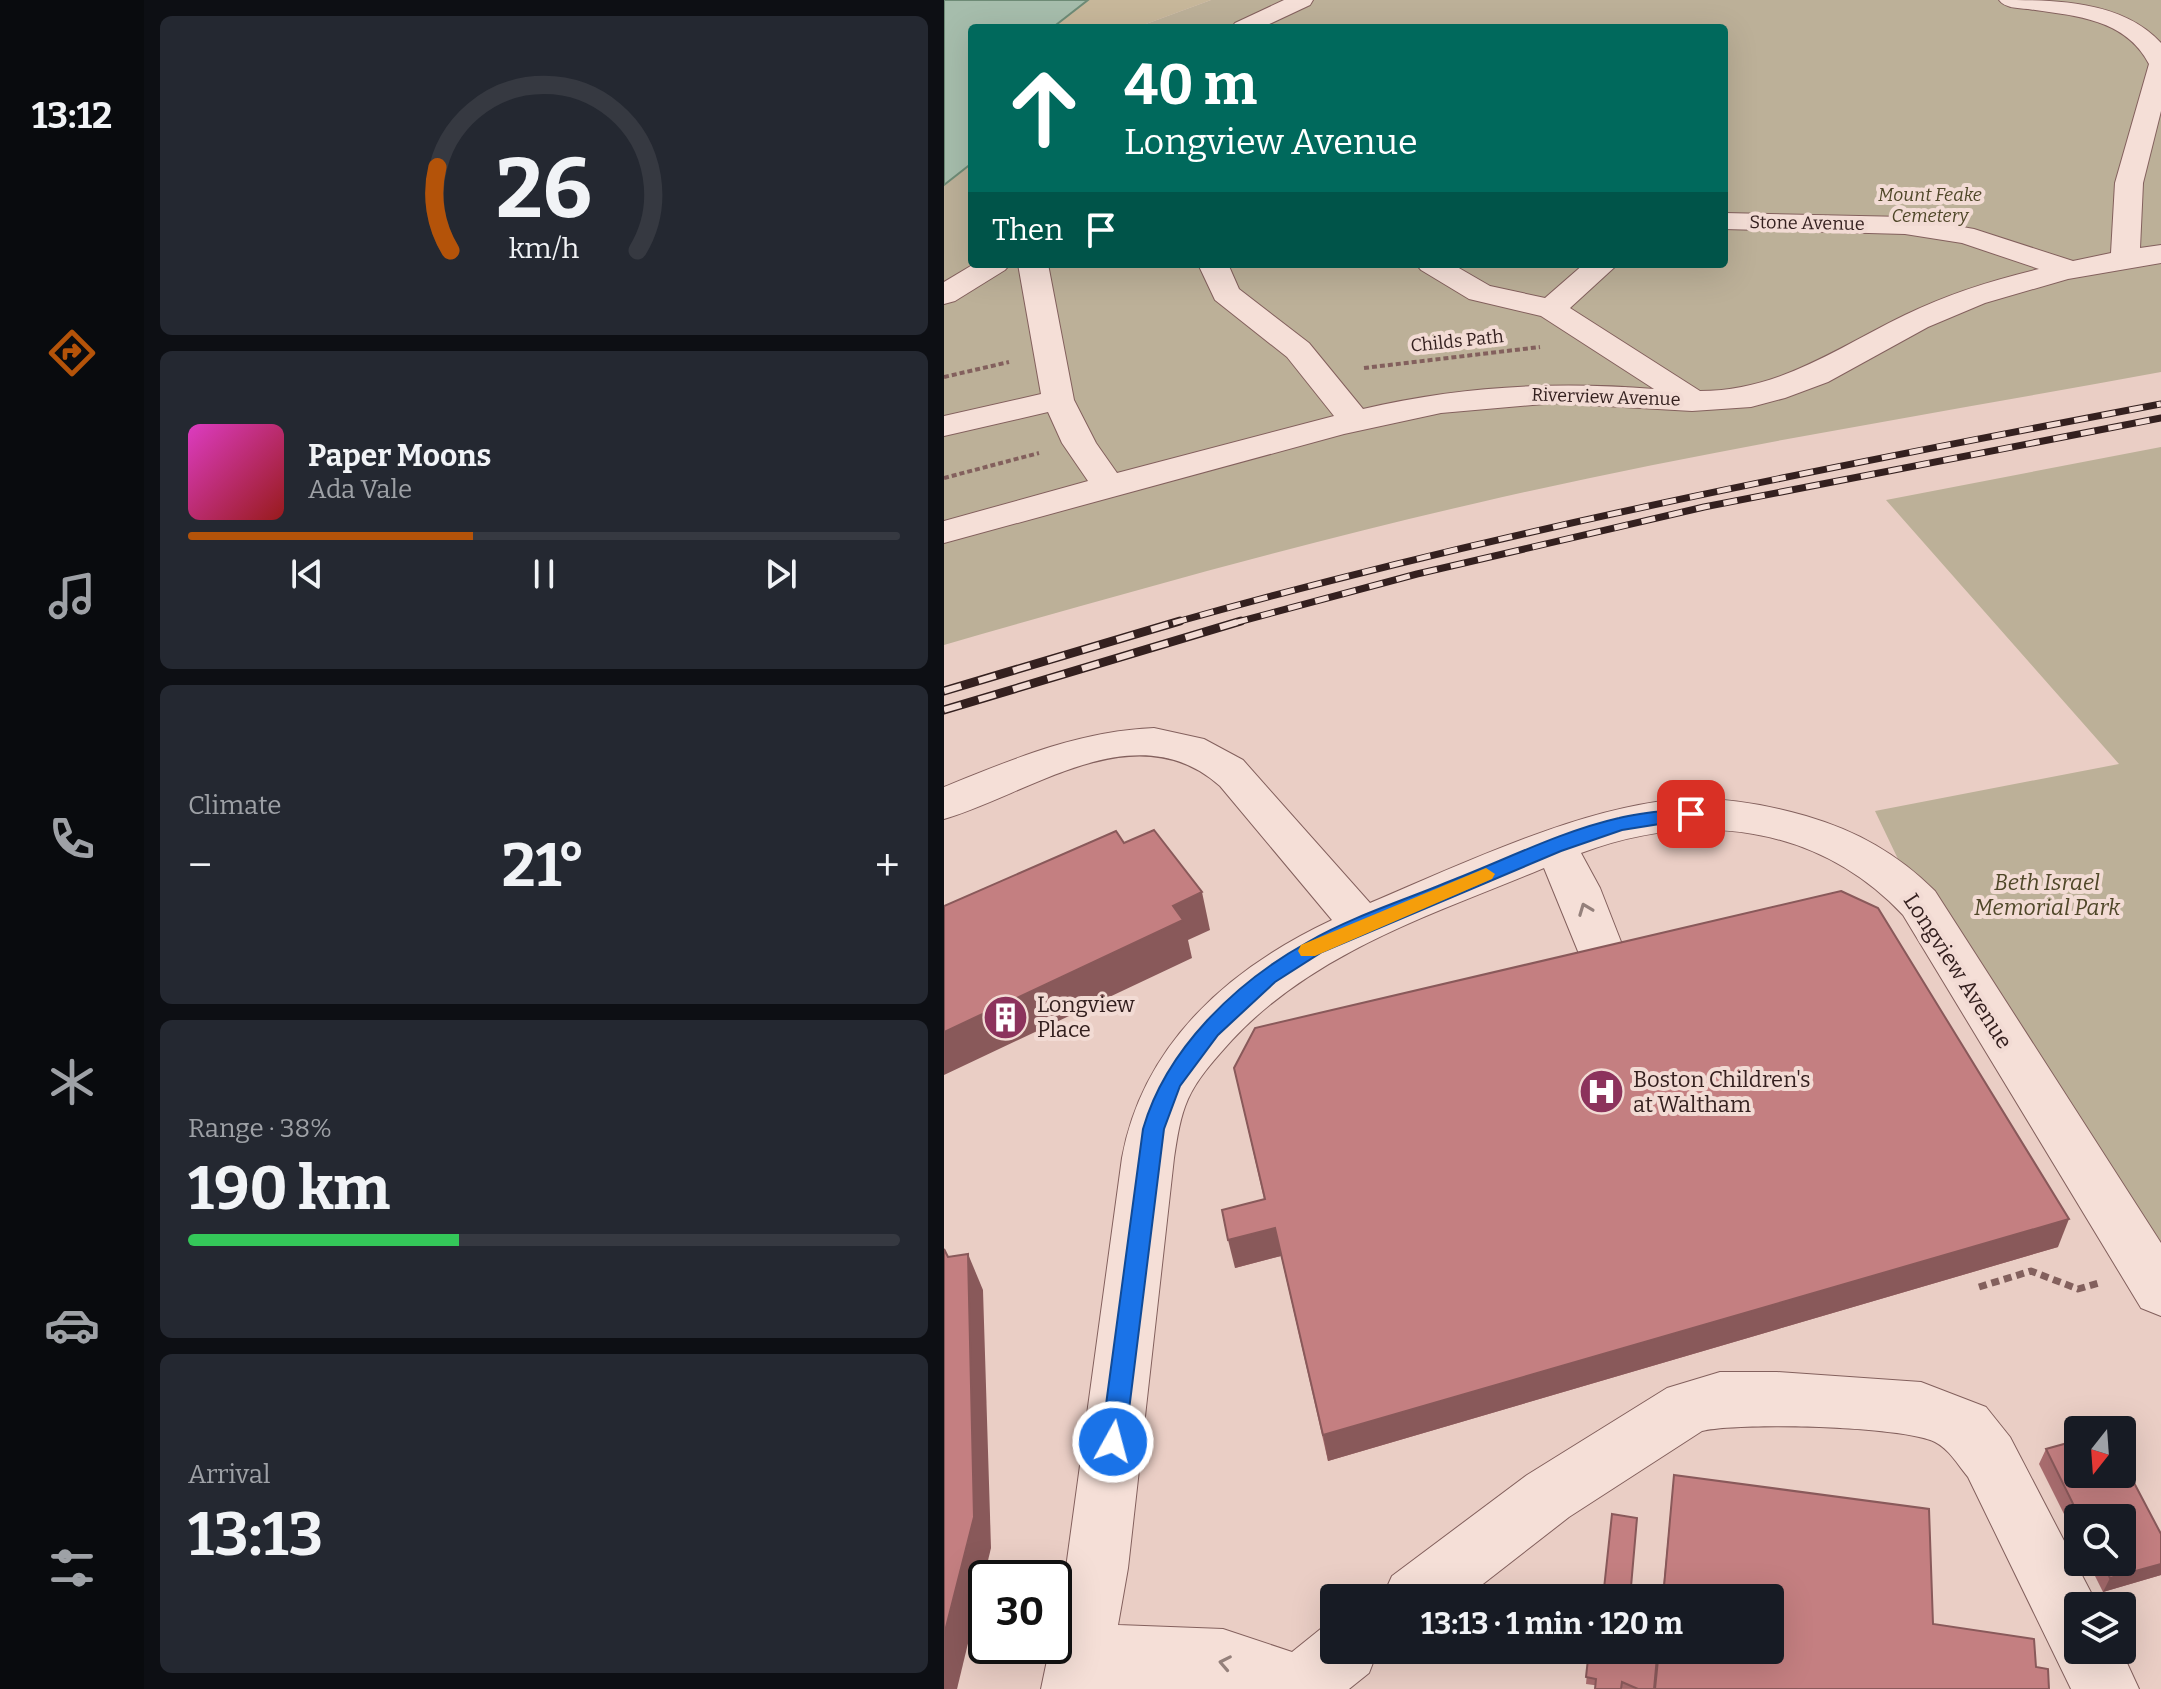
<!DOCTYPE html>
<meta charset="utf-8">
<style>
body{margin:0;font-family:Bitter,serif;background:#242831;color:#f1f3f6;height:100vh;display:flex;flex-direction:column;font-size:30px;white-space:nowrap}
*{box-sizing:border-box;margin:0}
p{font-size:26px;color:#9ea1a6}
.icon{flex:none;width:44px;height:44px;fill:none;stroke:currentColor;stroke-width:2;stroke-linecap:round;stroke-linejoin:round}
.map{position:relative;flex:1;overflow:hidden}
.drawer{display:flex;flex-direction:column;gap:16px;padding:16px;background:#0d0f14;width:800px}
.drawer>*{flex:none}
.guide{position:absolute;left:24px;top:24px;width:760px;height:244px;border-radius:8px;box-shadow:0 8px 32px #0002;background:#00695c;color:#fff;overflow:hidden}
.needle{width:52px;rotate:197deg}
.buttons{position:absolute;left:1120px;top:1416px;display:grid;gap:16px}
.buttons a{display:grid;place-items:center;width:72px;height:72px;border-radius:8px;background:#171b24;box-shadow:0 8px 32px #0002;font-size:40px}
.speed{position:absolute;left:24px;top:1560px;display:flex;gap:16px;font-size:40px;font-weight:700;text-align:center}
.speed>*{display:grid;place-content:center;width:104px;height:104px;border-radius:50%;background:#171b24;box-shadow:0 8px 32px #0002;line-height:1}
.speed .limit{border:4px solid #111;border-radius:12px;background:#fff;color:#111}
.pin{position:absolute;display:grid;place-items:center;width:68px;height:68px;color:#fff;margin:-34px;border-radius:16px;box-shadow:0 4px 12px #0006}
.me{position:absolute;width:88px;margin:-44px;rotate:7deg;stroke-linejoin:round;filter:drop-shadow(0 0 6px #0008)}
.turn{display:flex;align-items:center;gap:28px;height:168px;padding:0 24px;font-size:36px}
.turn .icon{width:104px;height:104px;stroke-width:2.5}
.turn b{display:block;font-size:56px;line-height:68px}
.then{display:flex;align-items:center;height:76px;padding:0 24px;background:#0003;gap:16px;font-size:30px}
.big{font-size:60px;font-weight:700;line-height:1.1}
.drawer .widget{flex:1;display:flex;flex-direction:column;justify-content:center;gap:12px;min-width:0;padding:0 28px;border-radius:12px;background:#242831}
.drawer .dial{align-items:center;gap:0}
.dial svg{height:208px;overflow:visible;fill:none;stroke:#363941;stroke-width:7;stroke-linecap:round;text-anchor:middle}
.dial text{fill:#f1f3f6;stroke:none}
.song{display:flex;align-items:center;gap:24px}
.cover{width:96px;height:96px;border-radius:12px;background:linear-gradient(135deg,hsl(310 70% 55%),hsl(0 70% 35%))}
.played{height:8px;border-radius:4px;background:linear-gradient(90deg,#b45309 40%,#363941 40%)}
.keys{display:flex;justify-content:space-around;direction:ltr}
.heat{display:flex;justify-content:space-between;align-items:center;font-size:44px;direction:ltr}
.charge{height:12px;border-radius:6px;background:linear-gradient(90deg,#34c759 38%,#363941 0)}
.trip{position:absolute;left:376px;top:1584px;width:464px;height:80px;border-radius:8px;background:#171b24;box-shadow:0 8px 32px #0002;font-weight:700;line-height:80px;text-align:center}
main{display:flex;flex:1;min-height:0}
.dock{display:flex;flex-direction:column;width:144px;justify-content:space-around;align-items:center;background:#090b0e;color:#9ea1a6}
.dock .icon{width:56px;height:56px}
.dock .on{color:#b45309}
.dock b{font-size:36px;color:#f1f3f6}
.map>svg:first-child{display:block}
.green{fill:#c7b79a}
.cemetery{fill:#bcb098}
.water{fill:#a6bdac;stroke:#6e8b76;stroke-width:2}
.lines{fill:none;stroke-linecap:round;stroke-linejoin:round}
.minor-casing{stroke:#83605d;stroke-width:2}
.path-far1{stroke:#83605d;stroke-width:4;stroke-dasharray:5 3;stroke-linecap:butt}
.path{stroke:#83605d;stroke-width:7;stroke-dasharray:8 5;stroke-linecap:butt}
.minor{fill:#f5dfd7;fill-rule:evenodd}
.rail-far1-casing{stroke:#34201f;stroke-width:7}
.rail-casing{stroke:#34201f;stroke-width:9}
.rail-far1{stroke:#f2dbd4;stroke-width:5;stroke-dasharray:14;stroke-linecap:butt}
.rail{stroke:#f2dbd4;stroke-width:6;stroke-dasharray:18;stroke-linecap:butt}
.wall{fill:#a96d6f}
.shaded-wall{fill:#89595a}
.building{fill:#c47f81;stroke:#89595a;stroke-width:2}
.oneway{stroke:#94807b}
.route{fill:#1a73e8;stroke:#114b97;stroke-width:2}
.slow{fill:#f59e0b}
.labels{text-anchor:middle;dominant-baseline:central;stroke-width:8;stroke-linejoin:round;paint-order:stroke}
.far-park-label{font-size:18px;font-style:italic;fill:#4f4728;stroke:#f2dbd4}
.far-street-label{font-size:18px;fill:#34201f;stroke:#f2dbd4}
.park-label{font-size:22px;font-style:italic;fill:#4f4728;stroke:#f2dbd4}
.street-label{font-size:22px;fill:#34201f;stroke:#f2dbd4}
.poi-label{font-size:22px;fill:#34201f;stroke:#f2dbd4;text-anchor:start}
</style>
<main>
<nav class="dock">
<b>13:12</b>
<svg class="icon on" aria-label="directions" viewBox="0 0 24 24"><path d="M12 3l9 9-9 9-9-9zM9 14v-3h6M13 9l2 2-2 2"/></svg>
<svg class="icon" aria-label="music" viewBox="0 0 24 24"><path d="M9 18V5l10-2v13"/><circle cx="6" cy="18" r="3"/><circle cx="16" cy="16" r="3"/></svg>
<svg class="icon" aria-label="phone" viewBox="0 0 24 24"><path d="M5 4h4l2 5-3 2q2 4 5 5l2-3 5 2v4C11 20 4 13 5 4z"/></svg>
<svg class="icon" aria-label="climate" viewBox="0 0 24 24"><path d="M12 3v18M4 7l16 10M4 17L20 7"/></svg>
<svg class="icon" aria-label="car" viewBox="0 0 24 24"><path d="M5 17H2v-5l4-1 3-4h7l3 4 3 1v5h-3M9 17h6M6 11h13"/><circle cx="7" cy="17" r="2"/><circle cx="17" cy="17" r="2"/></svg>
<svg class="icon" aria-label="filters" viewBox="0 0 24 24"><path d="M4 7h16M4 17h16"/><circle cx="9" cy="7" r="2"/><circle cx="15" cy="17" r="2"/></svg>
</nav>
<section class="drawer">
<div class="widget dial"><svg viewBox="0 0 100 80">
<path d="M14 69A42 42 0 1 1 86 69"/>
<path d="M14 69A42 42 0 0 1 9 37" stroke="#b45309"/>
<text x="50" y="56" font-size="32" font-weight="700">26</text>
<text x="50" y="72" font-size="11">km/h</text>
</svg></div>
<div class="widget">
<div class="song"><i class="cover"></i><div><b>Paper Moons</b><p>Ada Vale</p></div></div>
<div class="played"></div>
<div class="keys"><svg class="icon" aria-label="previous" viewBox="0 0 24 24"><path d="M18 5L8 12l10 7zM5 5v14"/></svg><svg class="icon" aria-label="pause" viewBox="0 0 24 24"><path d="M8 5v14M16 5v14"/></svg><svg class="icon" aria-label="next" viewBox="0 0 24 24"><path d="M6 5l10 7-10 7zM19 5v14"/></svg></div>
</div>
<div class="widget"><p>Climate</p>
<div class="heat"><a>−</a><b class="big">21°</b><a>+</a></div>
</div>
<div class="widget"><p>Range · 38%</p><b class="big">190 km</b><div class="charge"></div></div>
<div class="widget"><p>Arrival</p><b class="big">13:13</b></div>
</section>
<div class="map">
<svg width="1217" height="1689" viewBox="0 0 1217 1689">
<rect width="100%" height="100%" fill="#eacec5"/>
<path class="green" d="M144 0H267L191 28H108Z"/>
<g class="cemetery">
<path d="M267 0H1217V372C989 414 759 450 533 503 354 544 177 594 0 645V185L28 163V264H780V28H191Z"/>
<path d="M1217 447V1291L975 903 931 811 1175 764 942 500Z"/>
</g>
<path class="water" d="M0 0H144L108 28H28V163L0 185Z"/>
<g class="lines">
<defs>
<g id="minor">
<path d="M340 0H369L366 5 317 28H287L291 23Z"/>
<path d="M1055 0C1110 0 1178 0 1217 43V111L1199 183 1196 248 1217 245V263L1124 279 1041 303 984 327 884 382 841 398 807 407 748 411 611 403 497 413 400 434 0 543V521L144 481 118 443 104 412 0 436V416L97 394 74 264H104L130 400 152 443 173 473 390 416 343 357 271 300 254 264H284L295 289 365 343 419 409C516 386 611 381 710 389L597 316 525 299 477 270 472 264H508L546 286 601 298 640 264H674L626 308 756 391C835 391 893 348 961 315 1004 294 1049 280 1095 269L1018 243 961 234 780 229V213L961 217 1030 229 1129 261 1167 253 1171 183 1205 64C1181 18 1130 16 1084 9 1073 8 1061 8 1055 0Z"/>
<path d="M30 264H66L61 270 11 301 0 304V282Z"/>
<path d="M210 728 260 739 299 760 426 903C518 864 643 804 742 799 782 797 823 805 862 816 913 831 954 854 991 891L1217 1243V1316L1197 1308 959 915C873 824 751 810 637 853L656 888 690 975 683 988 666 993 649 988 600 868C490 914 371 951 288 1040 272 1058 254 1077 244 1099 236 1117 233 1138 230 1158L184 1568 174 1625 279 1629 348 1652 379 1627 390 1623V1650H434L425 1673 405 1689H97L106 1646H110V1626L122 1568 178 1158C199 1043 286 968 388 920L276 786C192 711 86 794 0 819V787C69 759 135 731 210 728Z"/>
<path d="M776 1372H833L977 1382 1042 1407 1066 1437 1154 1606H1134V1650H1177L1195 1689H1127L1024 1477C1014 1465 1005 1449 991 1442 959 1426 794 1422 758 1431L625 1517 521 1598H438L448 1576 583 1475 723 1388Z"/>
</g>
</defs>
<use href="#minor" class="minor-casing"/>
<g class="path-far1">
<path d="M420 368 596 347"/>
<path d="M0 377 65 362"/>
<path d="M0 478 95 453"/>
</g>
<path class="path" d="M1035 1287 1087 1271 1134 1289 1155 1283"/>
<use href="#minor" class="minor"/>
<defs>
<g id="rail-far1">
<path d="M229 623C554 531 885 467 1217 404"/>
<path d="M290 623 473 574 760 507 1217 418"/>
</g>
<g id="rail">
<path d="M0 691 236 621"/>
<path d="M0 710 297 621"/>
</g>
</defs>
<use href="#rail-far1" class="rail-far1-casing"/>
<use href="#rail" class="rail-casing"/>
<use href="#rail-far1" class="rail-far1"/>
<use href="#rail" class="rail"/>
</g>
<g class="wall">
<path d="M290 1068 1114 1247 384 1461 337 1256 291 1268 320 1199Z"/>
<path d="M1102 1449 1217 1534V1575L1159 1592 1144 1562H1178V1518H1134V1542L1095 1464Z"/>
<path d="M730 1475 989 1624 1092 1667 1105 1689H679L642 1684 645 1650 712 1670 714 1650H826V1598H718Z"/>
</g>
<g class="shaded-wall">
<path d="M258 892 266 930 244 940 248 958 0 1075V1032L229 906Z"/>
<path d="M1125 1219 1114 1247 384 1461 379 1435Z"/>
<path d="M331 1228 337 1256 291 1268 284 1240Z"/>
<path d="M24 1254 39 1290 47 1548 13 1689H0V1635Z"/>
<path d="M1217 1564V1575L1159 1592 1166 1578Z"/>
</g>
<g class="building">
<path d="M210 830 258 892 229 906 239 920 0 1032V906L172 831 180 843Z"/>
<path d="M897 891 934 908 1125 1219 379 1435 331 1228 284 1240 278 1210 321 1199 290 1068 311 1028Z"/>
<path d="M0 1249 4 1257 24 1254 30 1517 0 1635Z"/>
<path d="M1134 1440V1474H1178V1460L1217 1534V1564L1166 1578 1158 1562H1178V1518H1136L1102 1449Z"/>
<path d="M730 1475 985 1509 989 1624 1090 1639 1092 1667 1104 1669 1105 1689H711L715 1650H826V1598H719Z"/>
<path d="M668 1514 693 1518 686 1598H659Z"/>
<path d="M645 1650H698L713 1657 710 1689H694L678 1682 677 1689H651L652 1679 642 1677Z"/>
</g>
<defs><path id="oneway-chevron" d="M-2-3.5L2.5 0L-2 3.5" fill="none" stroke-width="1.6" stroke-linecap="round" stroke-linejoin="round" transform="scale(2)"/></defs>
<g class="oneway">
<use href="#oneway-chevron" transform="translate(641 909) rotate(-111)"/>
<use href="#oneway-chevron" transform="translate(281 1663) rotate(-169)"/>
</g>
<path class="route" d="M747 808 753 809 756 814 753 818 678 830 617 851 378 952 331 982 274 1035 236 1086 220 1129 181 1442 177 1450 169 1454 160 1450 157 1442 199 1129C222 1049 292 982 364 942 409 916 461 900 509 880 563 859 618 831 675 818 698 812 723 811 747 808Z"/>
<path class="slow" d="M542 868 551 874 548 879 371 956H357L354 951 357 945Z"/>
<defs>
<symbol id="building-disc" viewBox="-11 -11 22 22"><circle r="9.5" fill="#8c335c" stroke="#f2dbd4"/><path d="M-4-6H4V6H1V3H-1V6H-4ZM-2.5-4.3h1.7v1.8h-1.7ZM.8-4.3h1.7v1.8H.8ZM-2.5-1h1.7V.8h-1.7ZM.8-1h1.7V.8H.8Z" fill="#fff"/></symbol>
<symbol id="hospital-disc" viewBox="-11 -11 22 22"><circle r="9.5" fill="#8c335c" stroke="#f2dbd4"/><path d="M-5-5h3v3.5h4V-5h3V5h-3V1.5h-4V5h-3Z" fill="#fff"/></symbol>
</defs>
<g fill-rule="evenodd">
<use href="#building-disc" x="36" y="992" width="51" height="51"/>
<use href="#hospital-disc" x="632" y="1066" width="51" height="51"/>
</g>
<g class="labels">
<g class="far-park-label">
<text x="986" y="195">Mount Feake<tspan x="986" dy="21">Cemetery</tspan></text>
</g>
<g class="far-street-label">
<text transform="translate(863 223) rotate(1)">Stone Avenue</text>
<text transform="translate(513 341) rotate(-6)">Childs Path</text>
<text transform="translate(662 397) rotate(2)">Riverview Avenue</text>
</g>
<g class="park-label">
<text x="1103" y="882">Beth Israel<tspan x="1103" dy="25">Memorial Park</tspan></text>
</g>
<g class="street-label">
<text transform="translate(1014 971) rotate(57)">Longview Avenue</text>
</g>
<g class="poi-label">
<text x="93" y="1004">Longview<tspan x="93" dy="25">Place</tspan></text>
<text x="689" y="1079">Boston Children's<tspan x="689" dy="25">at Waltham</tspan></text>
</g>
</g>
</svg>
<div class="buttons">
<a><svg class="needle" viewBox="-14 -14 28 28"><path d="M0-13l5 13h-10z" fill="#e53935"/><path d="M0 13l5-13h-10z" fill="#9ea1a6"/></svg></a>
<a><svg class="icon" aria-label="search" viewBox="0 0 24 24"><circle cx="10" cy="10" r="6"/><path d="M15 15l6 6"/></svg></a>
<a><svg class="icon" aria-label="layers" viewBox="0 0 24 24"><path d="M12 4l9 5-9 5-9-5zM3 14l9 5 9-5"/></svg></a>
</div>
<div class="speed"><div class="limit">30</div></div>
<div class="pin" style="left:747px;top:814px;background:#d93025"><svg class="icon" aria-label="arrive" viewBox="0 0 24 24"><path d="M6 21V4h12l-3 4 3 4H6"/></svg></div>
<svg class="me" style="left:169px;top:1442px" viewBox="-20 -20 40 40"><circle r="17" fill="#1a73e8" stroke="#fff" stroke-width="3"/><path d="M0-11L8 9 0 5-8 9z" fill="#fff"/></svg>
<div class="trip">13:13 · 1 min · 120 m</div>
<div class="guide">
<div class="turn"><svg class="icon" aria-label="ahead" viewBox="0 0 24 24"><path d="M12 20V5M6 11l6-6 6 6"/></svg><div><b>40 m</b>Longview Avenue</div></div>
<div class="then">Then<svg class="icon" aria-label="arrive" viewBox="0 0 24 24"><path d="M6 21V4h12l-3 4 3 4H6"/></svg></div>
</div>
</div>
</main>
